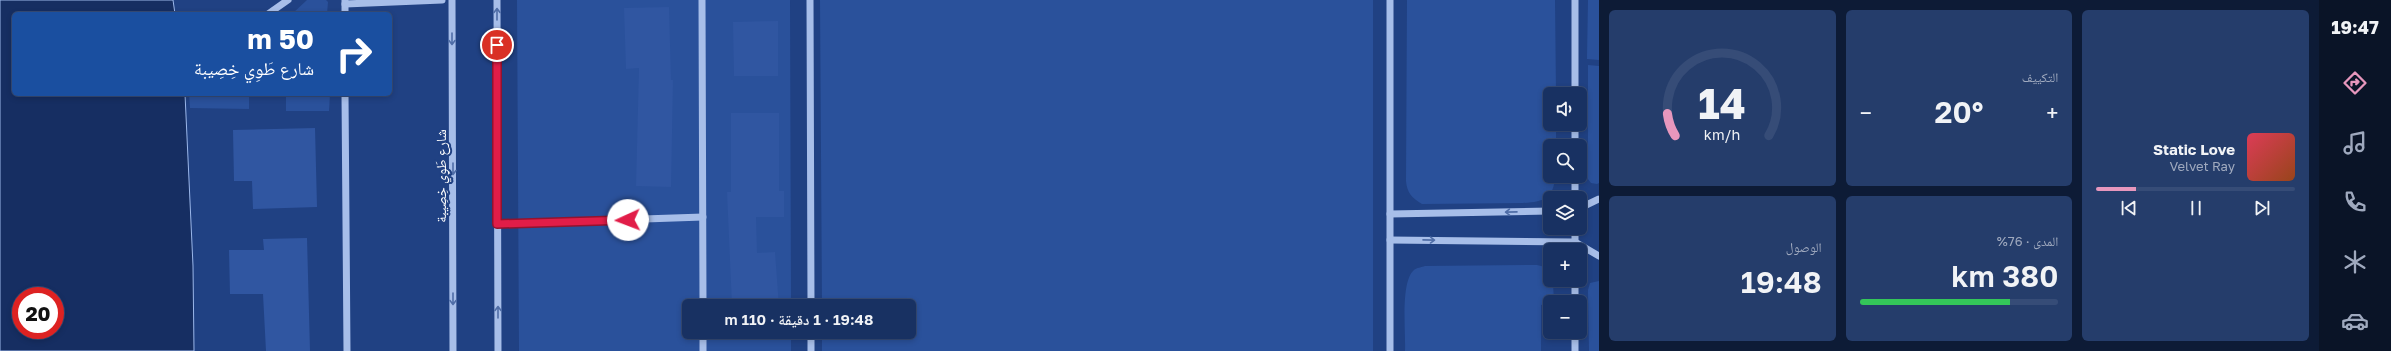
<!DOCTYPE html>
<html lang="ar">
<meta charset="utf-8">
<style>
body{margin:0;font-family:"Golos Text","Noto Naskh Arabic",sans-serif;background:#253d6b;color:#f1f3f6;direction:rtl;height:100vh;display:flex;flex-direction:column;font-size:15px;white-space:nowrap}
*{box-sizing:border-box;margin:0}
p{font-size:13px;color:#9fa9be}
.icon{flex:none;width:22px;height:22px;fill:none;stroke:currentColor;stroke-width:2;stroke-linecap:round;stroke-linejoin:round}
.map{position:relative;flex:1;overflow:hidden;direction:ltr}
.panel{display:flex;flex-direction:column;gap:10px;padding:10px;background:#0d1b36;width:720px}
.panel>*{flex:none}
.banner{position:absolute;left:12px;top:12px;width:380px;height:84px;border-radius:6px;box-shadow:0 2px 6px #0003,0 0 0 1px #364c77;direction:rtl;background:#1a4fa0;color:#fff;overflow:hidden}
.tools{position:absolute;left:1543px;top:87px;display:grid;gap:8px}
.tools a{display:grid;place-items:center;width:44px;height:44px;border-radius:6px;background:#183162;box-shadow:0 2px 6px #0003,0 0 0 1px #364c77;font-size:20px}
.speed{position:absolute;left:12px;top:287px;display:flex;gap:8px;font-size:20px;font-weight:700;text-align:center}
.speed>*{display:grid;place-content:center;width:52px;height:52px;border-radius:50%;background:#183162;box-shadow:0 2px 6px #0003,0 0 0 1px #364c77;line-height:1}
.speed .limit{border:6px solid #d22;background:#fff;color:#111}
.pin{position:absolute;display:grid;place-items:center;width:34px;height:34px;color:#fff;margin:-17px;border:2px solid #fff;border-radius:50%;box-shadow:0 1px 4px #0007}
.me{position:absolute;width:44px;margin:-22px;rotate:268deg;stroke-linejoin:round;filter:drop-shadow(0 0 3px #0008)}
.turn{display:flex;align-items:center;gap:14px;height:84px;padding:0 12px;font-size:18px}
.turn .icon{width:52px;height:52px;stroke-width:2.5}
.turn b{display:block;font-size:28px;line-height:34px}
.big{font-size:30px;font-weight:600;line-height:1.1}
.panel .tile{flex:1;display:flex;flex-direction:column;justify-content:center;gap:6px;min-width:0;padding:0 14px;border-radius:6px;background:#253d6b}
.panel .dial{align-items:center;gap:0}
.dial svg{height:104px;overflow:visible;fill:none;stroke:#364c77;stroke-width:7;stroke-linecap:round;text-anchor:middle}
.dial text{fill:#f1f3f6;stroke:none}
.song{display:flex;align-items:center;gap:12px}
.cover{width:48px;height:48px;border-radius:6px;background:linear-gradient(135deg,hsl(350 70% 55%),hsl(20 70% 35%))}
.played{height:4px;border-radius:2px;background:linear-gradient(90deg,#e797bd 20%,#364c77 20%)}
.keys{display:flex;justify-content:space-around;direction:ltr}
.heat{display:flex;justify-content:space-between;align-items:center;font-size:22px;direction:ltr}
.charge{height:6px;border-radius:3px;background:linear-gradient(90deg,#34c759 76%,#364c77 0)}
.panel .tiles{flex:1;display:grid;gap:10px;grid-template-columns:repeat(3,1fr)}
.tile:first-child{grid-row:span 2}
.trip{position:absolute;left:682px;top:299px;width:234px;height:40px;border-radius:6px;background:#183162;box-shadow:0 2px 6px #0003,0 0 0 1px #364c77;font-weight:600;line-height:40px;text-align:center;direction:rtl}
main{display:flex;flex:1;min-height:0}
.tab-bar{display:flex;flex-direction:column;width:72px;justify-content:space-around;align-items:center;background:#0a1427;color:#9fa9be}
.tab-bar .icon{width:28px;height:28px}
.tab-bar .selected{color:#e797bd}
.tab-bar b{font-size:18px;color:#f1f3f6}
.map>svg:first-child{display:block}
.green{fill:#2a519b}
.water{fill:#162e62;stroke:#9bb7ea;fill-rule:evenodd}
.building{fill:#3056a1}
.lines{fill:none;stroke-linecap:round;stroke-linejoin:round}
.minor{stroke:#a7bee9;stroke-width:7}
.oneway{stroke:#4f6da7}
.route-casing{stroke:#92132f;stroke-width:10}
.route{stroke:#e11d48;stroke-width:7}
.labels{text-anchor:middle;dominant-baseline:central;stroke-width:4;stroke-linejoin:round;paint-order:stroke}
.street-label{font-size:14px;fill:#fff;stroke:#204183}
</style>
<main>
<nav class="tab-bar">
<b>19:47</b>
<svg class="icon selected" aria-label="directions" viewBox="0 0 24 24"><path d="M12 3l9 9-9 9-9-9zM9 14v-3h6M13 9l2 2-2 2"/></svg>
<svg class="icon" aria-label="music" viewBox="0 0 24 24"><path d="M9 18V5l10-2v13"/><circle cx="6" cy="18" r="3"/><circle cx="16" cy="16" r="3"/></svg>
<svg class="icon" aria-label="phone" viewBox="0 0 24 24"><path d="M5 4h4l2 5-3 2q2 4 5 5l2-3 5 2v4C11 20 4 13 5 4z"/></svg>
<svg class="icon" aria-label="climate" viewBox="0 0 24 24"><path d="M12 3v18M4 7l16 10M4 17L20 7"/></svg>
<svg class="icon" aria-label="car" viewBox="0 0 24 24"><path d="M5 17H2v-5l4-1 3-4h7l3 4 3 1v5h-3M9 17h6M6 11h13"/><circle cx="7" cy="17" r="2"/><circle cx="17" cy="17" r="2"/></svg>
</nav>
<section class="panel">
<div class="tiles">
<div class="tile">
<div class="song"><i class="cover"></i><div><b>Static Love</b><p>Velvet Ray</p></div></div>
<div class="played"></div>
<div class="keys"><svg class="icon" aria-label="previous" viewBox="0 0 24 24"><path d="M18 5L8 12l10 7zM5 5v14"/></svg><svg class="icon" aria-label="pause" viewBox="0 0 24 24"><path d="M8 5v14M16 5v14"/></svg><svg class="icon" aria-label="next" viewBox="0 0 24 24"><path d="M6 5l10 7-10 7zM19 5v14"/></svg></div>
</div>
<div class="tile"><p>التكييف</p>
<div class="heat"><a>−</a><b class="big">20°</b><a>+</a></div>
</div>
<div class="tile dial"><svg viewBox="0 0 100 80">
<path d="M14 69A42 42 0 1 1 86 69"/>
<path d="M14 69A42 42 0 0 1 8 52" stroke="#e797bd"/>
<text x="50" y="56" font-size="32" font-weight="700">14</text>
<text x="50" y="72" font-size="11">km/h</text>
</svg></div>
<div class="tile"><p>المدى · 76%</p><b class="big">380 km</b><div class="charge"></div></div>
<div class="tile"><p>الوصول</p><b class="big">19:48</b></div>
</div>
</section>
<div class="map">
<svg width="1599" height="351" viewBox="0 0 1599 351">
<rect width="100%" height="100%" fill="#204183"/>
<g class="green">
<path d="M307 0H326L328 2 327 14H292Z"/>
<path d="M517 0H790L791 306H689V332H791V351H519Z"/>
<path d="M820 0H1373V351H822V332H909V306H822Z"/>
<path d="M1407 0H1555L1556 94H1550V124H1556V146H1550V176H1555C1554 198 1544 202 1523 203L1422 204C1412 198 1407 193 1406 181Z"/>
<path d="M1588 0H1599V60L1587 59Z"/>
<path d="M1588 65 1599 66V183L1597 184 1591 183 1588 179Z"/>
<path d="M189 94H249V109L190 108Z"/>
<path d="M286 94H330L329 111H286Z"/>
<path d="M1537 265 1545 267 1550 273V280L1553 282 1554 302 1541 305V351H1405C1406 333 1400 282 1414 270 1416 268 1422 267 1425 266Z"/>
<path d="M1599 281V351H1589L1588 290 1590 283Z"/>
</g>
<path class="water" d="M0 0H173L175 14H14V94H185L193 266 194 351H0ZM21 296H55V330H21Z"/>
<g class="building">
<path d="M669 7 671 80H673L671 187 636 186 639 68 626 69 624 8Z"/>
<path d="M778 21V76H734L733 22Z"/>
<path d="M731 113H779V191H784V217H756L757 253 775 252 779 306H732L727 192H731Z"/>
<path d="M315 128 317 207 253 209 252 181H234L233 130Z"/>
<path d="M307 238 310 351H266L263 294H230L229 250H264L263 239Z"/>
</g>
<g class="lines">
<g class="minor">
<path d="M345 0V14"/>
<path d="M452 0 453 351"/>
<path d="M497 0 498 351"/>
<path d="M702 0 703 306"/>
<path d="M810 0 811 306"/>
<path d="M1575 0V94"/>
<path d="M345 4 442 0"/>
<path d="M268 14 288 0"/>
<path d="M345 94 347 351"/>
<path d="M1575 124V146"/>
<path d="M1575 176V198"/>
<path d="M1580 208 1599 199"/>
<path d="M1390 214 1550 211"/>
<path d="M497 224 703 217"/>
<path d="M1575 228V250"/>
<path d="M1390 240 1575 242 1599 256"/>
<path d="M1575 280V302"/>
<path d="M703 332V351"/>
<path d="M811 332V351"/>
<path d="M1575 332V351"/>
<path d="M1390 351V0"/>
</g>
</g>
<defs><path id="oneway-shaft" d="M-6 0H5M1.5-3L5.5 0L1.5 3" fill="none" stroke-width="1.6" stroke-linecap="round" stroke-linejoin="round"/></defs>
<g class="oneway">
<use href="#oneway-shaft" transform="translate(497 14) rotate(-90)"/>
<use href="#oneway-shaft" transform="translate(452 39) rotate(90)"/>
<use href="#oneway-shaft" transform="translate(453 169) rotate(90)"/>
<use href="#oneway-shaft" transform="translate(1511 212) rotate(179)"/>
<use href="#oneway-shaft" transform="translate(1429 240) rotate(1)"/>
<use href="#oneway-shaft" transform="translate(453 299) rotate(90)"/>
<use href="#oneway-shaft" transform="translate(498 312) rotate(-90)"/>
</g>
<g class="lines">
<defs>
<path id="route" d="M497 45V224L628 220"/>
</defs>
<use href="#route" class="route-casing"/>
<use href="#route" class="route"/>
</g>
<g class="labels">
<g class="street-label">
<text transform="translate(440 176) rotate(-90)">شارع طَوِي خِصِيبة</text>
</g>
</g>
</svg>
<div class="tools">
<a><svg class="icon" aria-label="sound" viewBox="0 0 24 24"><path d="M4 9h4l5-4v14l-5-4H4zM17 9q2 3 0 6"/></svg></a>
<a><svg class="icon" aria-label="search" viewBox="0 0 24 24"><circle cx="10" cy="10" r="6"/><path d="M15 15l6 6"/></svg></a>
<a><svg class="icon" aria-label="layers" viewBox="0 0 24 24"><path d="M12 4l9 5-9 5-9-5zM3 14l9 5 9-5"/></svg></a>
<a>+</a>
<a>−</a>
</div>
<div class="speed"><div class="limit">20</div></div>
<div class="pin" style="left:497px;top:45px;background:#d93025"><svg class="icon" aria-label="arrive" viewBox="0 0 24 24"><path d="M6 21V4h12l-3 4 3 4H6"/></svg></div>
<svg class="me" style="left:628px;top:220px" viewBox="-20 -20 40 40"><circle r="19" fill="#fff"/><path d="M0-13L10 11 0 6-10 11z" fill="#e11d48"/></svg>
<div class="trip">19:48 · 1 دقيقة · 110 m</div>
<div class="banner">
<div class="turn"><svg class="icon" aria-label="right" viewBox="0 0 24 24"><path d="M7 20v-9h11M14 6l5 5-5 5"/></svg><div><b>50 m</b>شارع طَوِي خِصِيبة</div></div>
</div>
</div>
</main>
